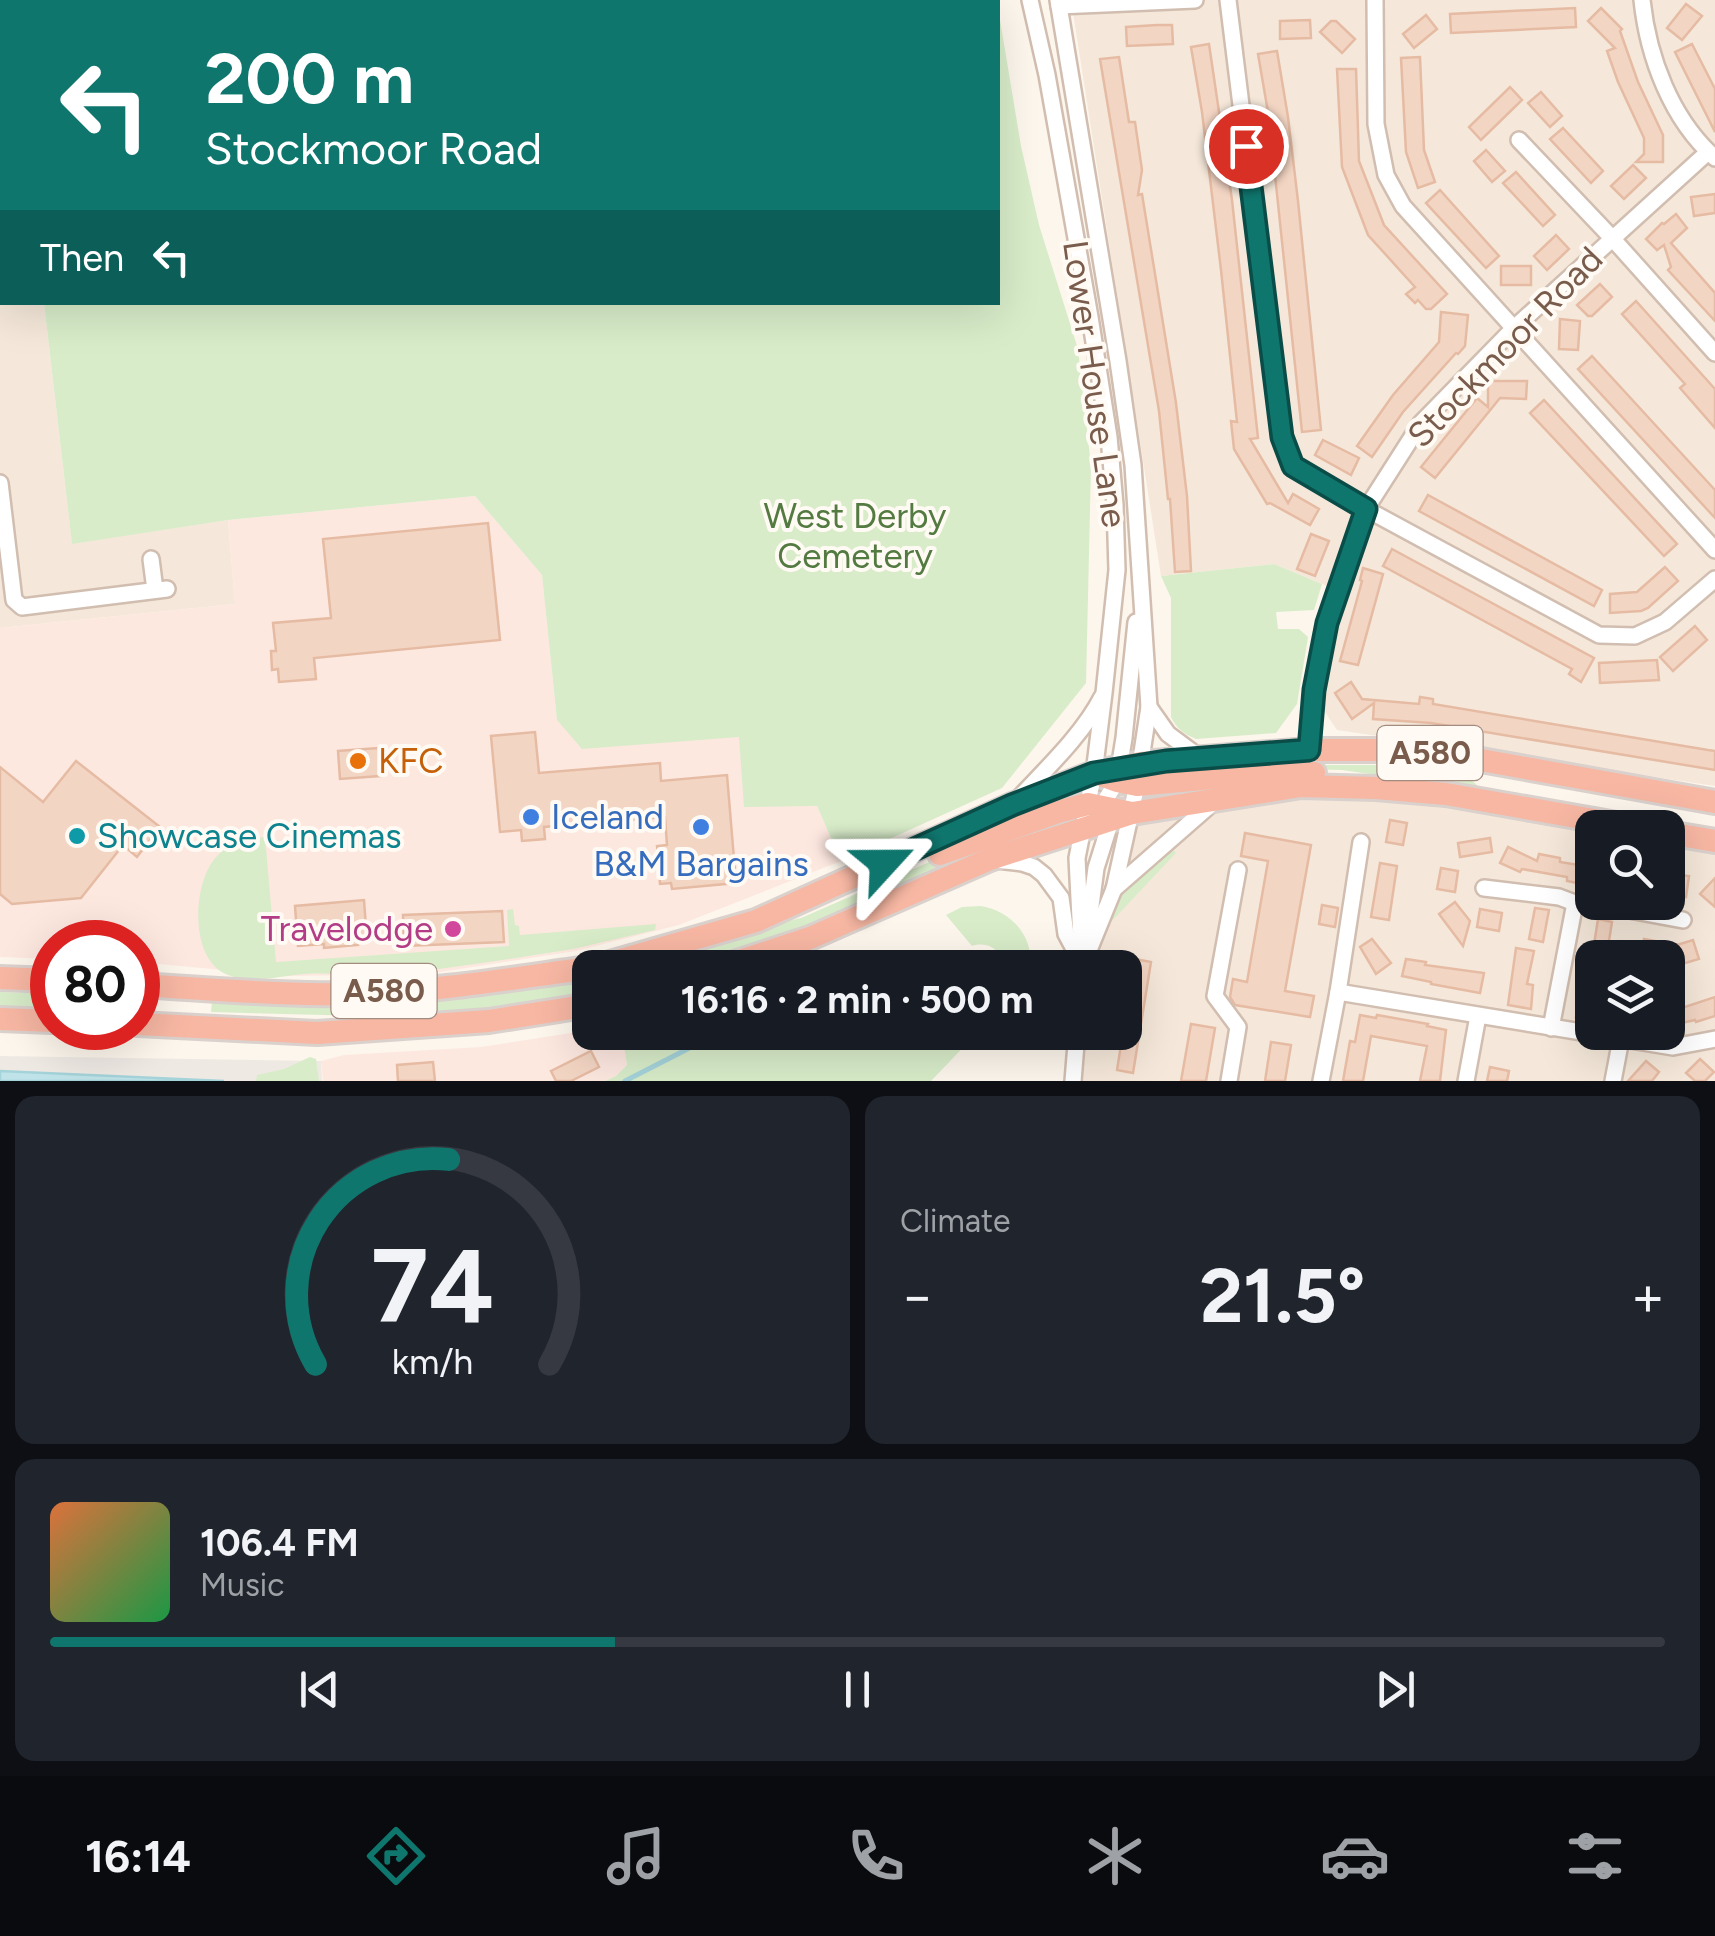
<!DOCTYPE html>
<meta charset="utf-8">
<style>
body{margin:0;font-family:Figtree,sans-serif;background:#20242c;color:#f1f3f6;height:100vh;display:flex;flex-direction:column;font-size:38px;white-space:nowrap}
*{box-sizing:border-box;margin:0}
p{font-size:32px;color:#9ea1a6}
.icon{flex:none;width:55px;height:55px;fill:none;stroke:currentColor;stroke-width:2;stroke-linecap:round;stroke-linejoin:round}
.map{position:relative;height:1081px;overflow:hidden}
.panel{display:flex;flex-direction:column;gap:15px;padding:15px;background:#0d0f14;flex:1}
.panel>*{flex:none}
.banner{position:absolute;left:0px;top:0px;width:1000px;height:305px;box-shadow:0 10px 40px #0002;background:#0f766e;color:#fff;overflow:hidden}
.fabs{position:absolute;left:1575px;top:810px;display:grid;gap:20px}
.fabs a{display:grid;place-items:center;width:110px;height:110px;border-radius:20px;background:#171b24;box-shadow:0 10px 40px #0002;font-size:50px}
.speed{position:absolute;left:30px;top:920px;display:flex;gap:20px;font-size:50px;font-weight:700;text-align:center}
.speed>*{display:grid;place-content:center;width:130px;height:130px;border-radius:50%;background:#171b24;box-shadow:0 10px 40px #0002;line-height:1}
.speed .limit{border:15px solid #d22;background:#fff;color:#111}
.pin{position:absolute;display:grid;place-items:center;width:85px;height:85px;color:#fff;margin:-42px;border:5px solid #fff;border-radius:50%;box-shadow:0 2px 10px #0007}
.me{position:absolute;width:110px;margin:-55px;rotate:66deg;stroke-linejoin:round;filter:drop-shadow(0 0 8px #0008)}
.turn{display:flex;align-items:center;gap:35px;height:210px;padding:0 40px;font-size:45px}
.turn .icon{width:130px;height:130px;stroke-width:2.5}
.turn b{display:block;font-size:70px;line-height:85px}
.then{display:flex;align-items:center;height:95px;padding:0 40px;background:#0003;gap:20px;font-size:38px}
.big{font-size:75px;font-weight:700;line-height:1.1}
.panel .card{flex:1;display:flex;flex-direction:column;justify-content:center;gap:15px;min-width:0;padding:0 35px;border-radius:20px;background:#20242c}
.panel .dial{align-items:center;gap:0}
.dial svg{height:260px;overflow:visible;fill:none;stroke:#363941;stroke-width:7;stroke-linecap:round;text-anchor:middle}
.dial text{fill:#f1f3f6;stroke:none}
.song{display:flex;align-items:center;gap:30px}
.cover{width:120px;height:120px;border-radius:15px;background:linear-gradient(135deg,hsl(20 70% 55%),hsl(140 70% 35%))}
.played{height:10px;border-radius:5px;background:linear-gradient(90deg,#0f766e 35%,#363941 35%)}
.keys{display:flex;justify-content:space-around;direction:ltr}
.heat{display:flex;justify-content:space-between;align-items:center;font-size:55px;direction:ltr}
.panel .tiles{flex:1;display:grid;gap:15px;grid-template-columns:1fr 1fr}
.card:last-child{grid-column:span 2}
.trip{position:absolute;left:572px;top:950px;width:570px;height:100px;border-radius:20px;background:#171b24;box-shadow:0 10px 40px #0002;font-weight:700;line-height:100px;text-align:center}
.menu{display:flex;height:160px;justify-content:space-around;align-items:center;background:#090b0e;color:#9ea1a6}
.menu .icon{width:70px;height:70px}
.menu .on{color:#0f766e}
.menu b{font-size:45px;color:#f1f3f6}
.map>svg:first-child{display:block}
.residential{fill:#f5e8da;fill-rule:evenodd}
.commercial{fill:#fde8e0}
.industrial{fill:#efe9e4}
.green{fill:#d8ecc9}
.water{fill:#bfe3e8;stroke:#a5d3da;stroke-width:2.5}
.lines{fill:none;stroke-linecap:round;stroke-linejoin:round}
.stream{stroke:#a5d3da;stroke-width:5}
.building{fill:#f3d5c3;stroke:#e6bba3;stroke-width:2.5}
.minor-casing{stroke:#d1beb0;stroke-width:20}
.highway-casing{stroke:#dad1cd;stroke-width:28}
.minor{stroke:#fff;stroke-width:15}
.highway{stroke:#f7b7a3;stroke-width:22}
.route-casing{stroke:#0a4d48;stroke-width:25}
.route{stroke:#0f766e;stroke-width:18}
.food-dot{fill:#e8710a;stroke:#fffaf3;stroke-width:4}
.shop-dot{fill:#3f7fe0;stroke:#fffaf3;stroke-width:4}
.culture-dot{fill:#0f9aa8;stroke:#fffaf3;stroke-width:4}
.hotel-dot{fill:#d1479c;stroke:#fffaf3;stroke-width:4}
.labels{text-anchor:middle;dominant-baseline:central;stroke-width:8;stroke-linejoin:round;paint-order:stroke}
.shield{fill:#fffaf3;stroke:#a28b7f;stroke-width:2.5}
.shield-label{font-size:32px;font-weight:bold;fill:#7a5c4d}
.street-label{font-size:35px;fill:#7a5c4d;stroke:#fffaf3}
.park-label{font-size:35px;fill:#537a41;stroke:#fffaf3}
.food-label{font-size:35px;fill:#c56008;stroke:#fffaf3;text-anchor:start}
.shop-label{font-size:35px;fill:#366cbe;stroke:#fffaf3;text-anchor:start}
.culture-label{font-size:35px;fill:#0d838f;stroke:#fffaf3;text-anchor:start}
.hotel-label{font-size:35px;fill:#b23c85;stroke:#fffaf3;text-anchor:end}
</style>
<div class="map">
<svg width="1715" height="1081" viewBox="0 0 1715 1081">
<rect width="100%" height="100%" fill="#fdf6ec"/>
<g class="residential">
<path d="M0 0H27V2H2V302L44 303 72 543 228 520 235 604 0 628Z"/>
<path d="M1071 0H1715V786L1337 730 1319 703 1344 593 1274 564 1161 576Z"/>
<path d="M1376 788 1592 828V902H1668V833L1715 841V1081H1073L1077 1033 1125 1032V968L1083 967 1132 813ZM1592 958H1668V1032H1592Z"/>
</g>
<g class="commercial">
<path d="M475 496 542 575 557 720 739 737 817 806 841 861 679 925 576 951 427 974 284 976 138 962V942H52V959L0 957V628L235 604 228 520Z"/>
<path d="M590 1030V1032L622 1033 627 1065 616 1076 605 1081H323L321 1061 344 1055 481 1047Z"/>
</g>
<path class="industrial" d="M0 1056 321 1061 322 1081H0Z"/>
<g class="green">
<rect x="27" y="0" width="969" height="2"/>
<path d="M998 8 1021 146 1039 225 1078 349 1091 466 1086 683 1002 788 841 861 817 806 744 807 739 737 582 749 557 720 542 575 475 496 228 520 72 544 44 303 998 302Z"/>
<path d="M1274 564 1322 584 1314 610 1276 612 1278 629H1299L1308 637 1297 704 1276 733 1196 739C1184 734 1177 729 1171 717V598L1161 576Z"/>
<path d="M1296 765H1380L1468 773 1467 777 1477 785 1476 790 1342 770 1296 769Z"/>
<path d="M265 837 276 962 509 946 507 910 513 909 515 925 519 926 520 935 656 924 655 930 573 949 496 961 425 971 358 974 357 970H345V974C332 974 318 973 305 974 280 976 252 984 228 975 189 961 192 884 216 857 230 842 246 838 265 837Z"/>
<path d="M1170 847 1176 853 1110 923C1117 889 1146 870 1170 847Z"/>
<path d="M950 853 965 854 967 859 756 950 700 967 632 968 766 926 801 918Z"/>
<path d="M981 906C1011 911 1034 936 1030 967H1004C1001 950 989 941 972 946L946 915 962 907Z"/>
<path d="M590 978V996L398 1022 363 1016 211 1012 212 1001C264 1003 315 1007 367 1005 442 1003 516 990 590 978Z"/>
<path d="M0 992 52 994V1013L0 1011Z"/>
<path d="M756 1032 757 1039 783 1032 977 1033 931 1081H605L616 1076 627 1065 622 1033Z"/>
<path d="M310 1057 316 1059 319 1081H256L257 1075 284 1069Z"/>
</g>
<g class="water">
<path d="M913 959 964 963V967H892Z"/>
<path d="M0 1071 224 1081H0Z"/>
</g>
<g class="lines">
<g class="stream">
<path d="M961 968 975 966"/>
<path d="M625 1081 711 1037 725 1032"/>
</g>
</g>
<g class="building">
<path d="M1686 4 1702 16 1682 40 1667 28Z"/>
<path d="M1575 8 1576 27 1451 33 1450 14Z"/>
<path d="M1601 8 1622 29 1620 31 1638 82 1663 135V162H1636L1644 154V138L1618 82 1607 51 1615 48 1588 21Z"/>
<path d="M1426 15 1437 29 1414 48 1403 34Z"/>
<path d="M1310 20 1311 38 1280 39V21Z"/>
<path d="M1331 21H1336L1355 39 1342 53 1320 32Z"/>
<path d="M1157 25H1172L1173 44 1127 46 1126 27Z"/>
<path d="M1209 44 1232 200 1258 438 1250 439 1288 503 1293 494 1319 509 1310 525 1270 503 1267 504 1234 449 1231 421 1237 422 1221 270 1202 112 1191 47Z"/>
<path d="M1692 44 1715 89V132L1675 52Z"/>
<path d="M1277 51 1288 117 1298 201 1321 430 1302 432 1269 118 1258 54Z"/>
<path d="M1119 57 1129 122H1135L1142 170 1138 195 1142 194 1176 403 1187 496 1191 571 1175 572 1170 499H1168L1159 411 1100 59Z"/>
<path d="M1420 57 1424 150 1435 182 1418 188 1406 152 1401 58Z"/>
<path d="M1337 69H1356L1359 161 1384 225 1447 294 1431 309H1426L1418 300 1415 303 1406 294 1415 287 1368 235 1342 167Z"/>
<path d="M1510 87 1522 100 1481 140 1469 127Z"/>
<path d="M1541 92 1562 116 1550 127 1528 103Z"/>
<path d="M1563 128 1603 171 1591 183 1550 139Z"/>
<path d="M1486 150 1505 171 1492 182 1474 161Z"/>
<path d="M1633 165 1646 178 1624 199 1611 186Z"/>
<path d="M1516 172 1555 215 1543 226 1503 183Z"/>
<path d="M1440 190 1499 256 1486 268 1426 203Z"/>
<path d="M1715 194V213L1694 216 1691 197Z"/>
<path d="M1676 214 1687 228 1671 243 1715 293V321L1668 270 1671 267 1664 245 1657 250 1646 239 1662 223 1664 224Z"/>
<path d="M1556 235 1569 249 1547 270 1534 256Z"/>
<rect x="1501" y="266" width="30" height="19"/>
<path d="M1600 284 1612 297 1592 316H1588L1577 305Z"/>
<path d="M1636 301 1715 389V428L1680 388 1685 384 1622 314Z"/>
<path d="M1441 312 1468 315 1465 346 1458 354 1456 353 1403 412 1372 457 1357 446 1393 395 1439 342Z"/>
<path d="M1560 319 1580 321 1578 350 1559 349Z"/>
<path d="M1592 356 1715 490V518L1578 369Z"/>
<path d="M1488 381H1527L1526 399 1500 398 1435 478 1421 467 1477 398 1488 407Z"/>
<path d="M1544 400 1677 544 1664 556 1530 413Z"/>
<path d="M1323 440 1359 458 1351 475 1315 455Z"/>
<path d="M1428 495 1602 590 1594 606 1419 511Z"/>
<path d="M488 523 500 640 314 658 316 679 279 682 278 669 272 670 271 651H276L273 623 331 618 323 539Z"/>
<path d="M1311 534 1329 541 1315 576 1297 569Z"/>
<path d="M1392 549 1594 658 1581 682 1569 674 1572 669 1383 566Z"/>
<path d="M1665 567 1678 581 1648 608 1641 611 1610 613V594L1637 592Z"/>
<path d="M1363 568 1383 574 1358 665 1340 661 1362 581 1360 580Z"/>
<path d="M1695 626 1707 640 1673 671 1660 657Z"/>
<path d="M1657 660 1659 680 1600 683 1599 663Z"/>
<path d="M1351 682 1362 699 1419 704 1420 697 1433 699V704L1708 750 1715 751V770L1431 723 1373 719 1374 703 1352 719 1335 693Z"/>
<path d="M535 732 539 773 660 763 661 781 727 775 736 883 672 889 671 883 660 884 657 846 667 845 665 817 544 827 545 839 522 841 521 830 500 832 491 736Z"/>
<path d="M378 748 380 776 340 779 338 751Z"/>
<path d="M76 761 160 827 137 857 123 845 81 898 12 904 0 894V767L43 802Z"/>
<path d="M1390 820 1407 823 1403 845 1386 842Z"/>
<path d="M1245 833 1311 845 1285 991 1314 996 1310 1017 1235 1005 1230 997 1233 979 1247 982 1268 861 1241 856Z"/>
<path d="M1490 838 1492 852 1460 857 1458 843Z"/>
<path d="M1508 847 1537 861 1539 854 1560 858V862L1591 867 1588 885 1567 881V877L1522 869 1520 872 1500 863Z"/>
<path d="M1380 863 1397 866 1389 920 1371 917Z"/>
<path d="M1441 868 1458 871 1455 892 1437 889Z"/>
<path d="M1670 874 1689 876 1686 897 1668 894Z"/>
<path d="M1715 878V907L1700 894Z"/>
<path d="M364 900 367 941H357L358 945 324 948V944L298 946 295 906Z"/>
<path d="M1455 902 1470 921 1463 946 1439 914Z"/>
<path d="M1322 905 1338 908 1335 927 1319 924Z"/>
<path d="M1535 908 1549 910 1543 942 1529 939Z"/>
<path d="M1480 909 1502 913 1499 931 1477 927Z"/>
<path d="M502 911 504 942 404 946 403 915Z"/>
<path d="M1598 919 1612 922 1607 953 1593 951Z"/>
<path d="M1372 939 1391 963 1376 974 1360 947Z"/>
<path d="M1644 939 1677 945 1693 940 1699 959 1682 964 1680 958H1641Z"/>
<path d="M1516 948 1534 951 1527 984 1533 985 1531 1009 1508 1005Z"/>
<path d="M1135 959 1151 962 1133 1073 1117 1070 1123 1032H1125Z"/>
<path d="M1406 959 1426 962 1425 965 1484 973 1480 993 1431 984V982L1402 976Z"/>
<path d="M1586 976H1592V1020L1576 1017Z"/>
<path d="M1715 997V1016L1696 1022 1695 1020 1668 1026V1008L1681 1005 1682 1008Z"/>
<path d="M1360 1015 1376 1018 1377 1015 1428 1024 1427 1026 1446 1030 1440 1081H1420L1427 1046 1371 1036 1363 1081H1343L1350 1041 1355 1042Z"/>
<path d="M1191 1024 1215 1028 1206 1081H1181Z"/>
<path d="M1271 1042 1291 1045 1285 1081H1265Z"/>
<path d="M591 1051 599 1067 571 1081H556L551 1071Z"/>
<path d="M1700 1059 1714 1072 1705 1081H1695L1686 1073Z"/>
<path d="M1646 1061 1659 1072 1652 1081H1628Z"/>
<path d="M433 1062 435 1081H398L397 1065Z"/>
<path d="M1490 1067 1509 1071 1507 1081H1487Z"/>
</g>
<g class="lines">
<defs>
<g id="minor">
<path d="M1030 0 1047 75 1090 317 1109 437 1115 505 1117 570 1104 693 1094 773 1077 858 1082 959"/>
<path d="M1058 0 1118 361 1133 465 1149 707 1137 785 1114 889 1083 965"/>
<path d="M1228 0 1282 437 1293 466 1366 509 1599 635 1635 636 1665 622 1715 579"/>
<path d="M1375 0 1376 124 1386 175 1403 206 1715 550"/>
<path d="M1642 0C1648 57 1671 119 1715 158"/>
<path d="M1059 6 1195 0"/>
<path d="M1519 140 1612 238 1715 353"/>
<path d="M0 483 14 600 22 607 167 589"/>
<path d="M151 559 155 590"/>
<path d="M1149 707 1168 734 1199 757"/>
<path d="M1309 750 1315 690 1327 623 1366 509 1421 423 1513 329 1708 152"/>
<path d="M1018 799C1046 769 1083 734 1102 697"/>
<path d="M1098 812 1117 781 1124 738 1136 622"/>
<path d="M997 860 1022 863 1034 867 1044 875 1061 898 1066 934 1081 962"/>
<path d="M1484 888 1559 897 1575 903 1586 902 1683 920"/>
<path d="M1114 889 1216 800"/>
<path d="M1088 928 1096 868 1113 814"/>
<path d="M1338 992 1673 1047 1715 1039"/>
<path d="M1551 1028 1575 903"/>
<path d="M1073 1081 1077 1032"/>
<path d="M1229 1081 1238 1027 1215 996 1238 870"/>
<path d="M1321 1081 1338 992 1361 842"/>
<path d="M1466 1081 1478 1016"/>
<path d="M1613 1081 1621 1039"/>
</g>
<g id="highway">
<path d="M1098 774 1117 781 1137 785 1256 774 1314 773"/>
<path d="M1668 833 1715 841"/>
<path d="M940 854 1061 811 1088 804 1132 813"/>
<path d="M593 968 756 921 1012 805 1094 773 1141 763 1309 750H1392L1481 760 1715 802"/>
<path d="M719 968 810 938 990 859 1132 813 1301 786 1376 788 1446 794 1639 828"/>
<path d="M0 978 52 980"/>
<path d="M138 985C211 989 287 996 361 994 437 991 514 978 590 968"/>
<path d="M0 1019 52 1021"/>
<path d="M138 1024 317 1033 489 1021 590 1005"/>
</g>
</defs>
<use href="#minor" class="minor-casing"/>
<use href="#highway" class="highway-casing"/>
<use href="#minor" class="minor"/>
<use href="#highway" class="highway"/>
</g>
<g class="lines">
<defs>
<path id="route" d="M884 863 1012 805 1094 773 1166 761 1309 750 1314 690 1327 623 1366 509 1293 466 1282 437 1246 146"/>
</defs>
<use href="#route" class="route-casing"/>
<use href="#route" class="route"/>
</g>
<circle class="food-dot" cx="358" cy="761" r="10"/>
<g class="shop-dot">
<circle cx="531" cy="817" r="10"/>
<circle cx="701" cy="827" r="10"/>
</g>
<circle class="culture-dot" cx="77" cy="836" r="10"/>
<circle class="hotel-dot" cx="453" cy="929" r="10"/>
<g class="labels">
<g class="shield">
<rect x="1377.5" y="726" width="105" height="54" rx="8"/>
<rect x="331.5" y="964" width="105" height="54" rx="8"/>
</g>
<g class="shield-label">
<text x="1430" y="753">A580</text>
<text x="384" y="991">A580</text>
</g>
<g class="street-label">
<text transform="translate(1505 347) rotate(-46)">Stockmoor Road</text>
<text transform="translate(1095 384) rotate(82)">Lower House Lane</text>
</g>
<g class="park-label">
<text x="855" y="516">West Derby<tspan x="855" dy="40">Cemetery</tspan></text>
</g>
<g class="food-label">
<text x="378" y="761">KFC</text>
</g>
<g class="shop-label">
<text x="551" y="817">Iceland</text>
<text x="701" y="864" text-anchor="middle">B&amp;M Bargains</text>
</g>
<g class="culture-label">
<text x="97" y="836">Showcase Cinemas</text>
</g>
<g class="hotel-label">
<text x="433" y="929">Travelodge</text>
</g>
</g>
</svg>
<div class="fabs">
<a><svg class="icon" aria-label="search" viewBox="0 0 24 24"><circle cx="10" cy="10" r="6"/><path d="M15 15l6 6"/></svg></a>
<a><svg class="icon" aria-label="layers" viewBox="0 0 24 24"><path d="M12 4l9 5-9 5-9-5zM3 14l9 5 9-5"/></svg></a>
</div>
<div class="speed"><div class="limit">80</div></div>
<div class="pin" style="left:1246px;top:146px;background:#d93025"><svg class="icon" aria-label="arrive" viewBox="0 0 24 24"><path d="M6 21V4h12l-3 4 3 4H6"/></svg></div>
<svg class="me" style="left:884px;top:863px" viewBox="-20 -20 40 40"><path d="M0-17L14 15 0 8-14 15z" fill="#0f766e" stroke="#fff" stroke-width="4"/></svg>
<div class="trip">16:16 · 2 min · 500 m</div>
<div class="banner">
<div class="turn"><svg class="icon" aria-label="left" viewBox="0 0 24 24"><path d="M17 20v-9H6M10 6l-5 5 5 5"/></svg><div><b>200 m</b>Stockmoor Road</div></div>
<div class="then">Then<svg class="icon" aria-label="left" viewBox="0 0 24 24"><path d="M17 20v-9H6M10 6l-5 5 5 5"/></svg></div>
</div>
</div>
<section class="panel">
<div class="tiles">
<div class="card dial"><svg viewBox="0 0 100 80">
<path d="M14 69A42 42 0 1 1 86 69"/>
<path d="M14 69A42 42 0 0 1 55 6" stroke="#0f766e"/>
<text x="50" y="56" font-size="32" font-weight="700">74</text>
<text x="50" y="72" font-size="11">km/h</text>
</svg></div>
<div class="card"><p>Climate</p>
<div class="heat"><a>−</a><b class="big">21.5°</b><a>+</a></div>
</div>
<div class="card">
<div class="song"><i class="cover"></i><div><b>106.4 FM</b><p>Music</p></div></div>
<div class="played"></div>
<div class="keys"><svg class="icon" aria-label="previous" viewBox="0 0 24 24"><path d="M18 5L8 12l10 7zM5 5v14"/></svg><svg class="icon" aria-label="pause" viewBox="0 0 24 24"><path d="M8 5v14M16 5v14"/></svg><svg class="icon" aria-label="next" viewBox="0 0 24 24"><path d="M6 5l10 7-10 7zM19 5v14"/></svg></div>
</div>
</div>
</section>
<nav class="menu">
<b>16:14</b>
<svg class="icon on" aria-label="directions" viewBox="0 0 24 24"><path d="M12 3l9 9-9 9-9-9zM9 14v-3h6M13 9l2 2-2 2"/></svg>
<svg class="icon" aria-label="music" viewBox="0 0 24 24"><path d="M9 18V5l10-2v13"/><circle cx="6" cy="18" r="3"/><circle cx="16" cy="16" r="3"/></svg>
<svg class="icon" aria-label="phone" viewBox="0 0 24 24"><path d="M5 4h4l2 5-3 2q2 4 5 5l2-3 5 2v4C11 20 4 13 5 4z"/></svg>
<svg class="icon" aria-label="climate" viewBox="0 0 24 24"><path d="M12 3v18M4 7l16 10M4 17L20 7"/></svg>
<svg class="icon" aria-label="car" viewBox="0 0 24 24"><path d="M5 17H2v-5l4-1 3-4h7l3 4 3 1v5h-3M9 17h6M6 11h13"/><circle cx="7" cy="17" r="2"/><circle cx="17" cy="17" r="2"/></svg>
<svg class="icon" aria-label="filters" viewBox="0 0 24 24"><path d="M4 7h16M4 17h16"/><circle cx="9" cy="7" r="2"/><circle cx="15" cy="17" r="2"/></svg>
</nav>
